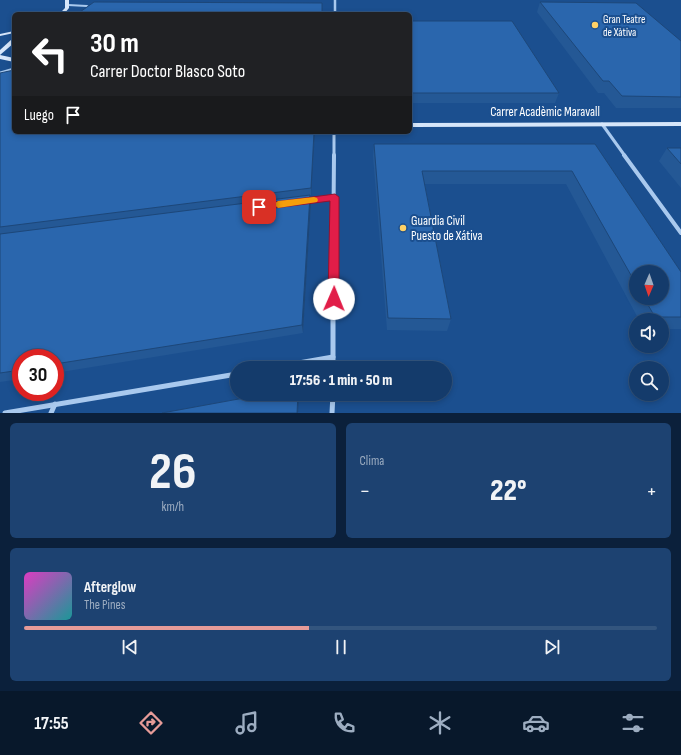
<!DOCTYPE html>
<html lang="es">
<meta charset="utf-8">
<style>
body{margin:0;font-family:"Sofia Sans Condensed",sans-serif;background:#1d4271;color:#f1f3f6;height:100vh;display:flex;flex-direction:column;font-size:15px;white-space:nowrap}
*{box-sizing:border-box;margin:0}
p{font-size:13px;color:#9dadc1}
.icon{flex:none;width:22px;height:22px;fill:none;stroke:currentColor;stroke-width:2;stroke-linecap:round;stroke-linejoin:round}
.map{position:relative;height:413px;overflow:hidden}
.side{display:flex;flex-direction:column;gap:10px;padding:10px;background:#0b203b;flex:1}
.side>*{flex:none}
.hud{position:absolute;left:12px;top:12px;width:400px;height:122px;border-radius:6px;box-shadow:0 2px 6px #0003,0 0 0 1px #33557e;background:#202124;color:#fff;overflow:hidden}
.needle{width:26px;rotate:182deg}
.buttons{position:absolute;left:629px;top:265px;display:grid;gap:8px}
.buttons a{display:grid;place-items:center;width:40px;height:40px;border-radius:50%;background:#143b6b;box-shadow:0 2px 6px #0003,0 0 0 1px #33557e;font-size:20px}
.speed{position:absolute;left:12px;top:349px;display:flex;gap:8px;font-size:20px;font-weight:700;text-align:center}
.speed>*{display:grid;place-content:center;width:52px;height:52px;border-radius:50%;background:#143b6b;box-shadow:0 2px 6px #0003,0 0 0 1px #33557e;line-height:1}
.speed .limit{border:6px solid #d22;background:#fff;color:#111}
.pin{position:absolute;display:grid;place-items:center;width:34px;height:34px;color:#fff;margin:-17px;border-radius:8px;box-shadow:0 2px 6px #0006}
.me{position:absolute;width:44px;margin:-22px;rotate:1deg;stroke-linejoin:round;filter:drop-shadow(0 0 3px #0008)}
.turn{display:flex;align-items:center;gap:14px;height:84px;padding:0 12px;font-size:18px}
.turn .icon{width:52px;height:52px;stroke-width:2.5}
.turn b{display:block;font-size:28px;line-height:34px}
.then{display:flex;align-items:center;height:38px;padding:0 12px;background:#0003;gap:8px;font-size:15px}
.big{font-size:30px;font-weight:800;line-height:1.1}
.side .card{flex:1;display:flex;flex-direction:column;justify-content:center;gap:6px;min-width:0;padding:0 14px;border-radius:6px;background:#1d4271}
.side .dial{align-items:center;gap:0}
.dial b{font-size:52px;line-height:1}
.song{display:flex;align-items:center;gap:12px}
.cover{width:48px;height:48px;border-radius:6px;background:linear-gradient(135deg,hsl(310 70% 55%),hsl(180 70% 35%))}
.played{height:4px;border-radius:2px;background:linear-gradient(90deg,#e69b98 45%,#33557e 45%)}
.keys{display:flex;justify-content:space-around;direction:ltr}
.heat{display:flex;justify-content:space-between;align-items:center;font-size:22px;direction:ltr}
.side .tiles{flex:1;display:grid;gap:10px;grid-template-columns:1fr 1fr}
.card:last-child{grid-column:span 2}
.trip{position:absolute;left:230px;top:361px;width:222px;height:40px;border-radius:20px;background:#143b6b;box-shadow:0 2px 6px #0003,0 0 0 1px #33557e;font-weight:800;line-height:40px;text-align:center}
.menu{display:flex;height:64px;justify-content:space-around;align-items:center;background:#08182b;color:#9dadc1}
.menu .icon{width:28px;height:28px}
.menu .on{color:#e69b98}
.menu b{font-size:18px;color:#f1f3f6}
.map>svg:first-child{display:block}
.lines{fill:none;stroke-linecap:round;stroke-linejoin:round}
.lane{stroke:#a9c9ee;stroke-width:2}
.street-far3{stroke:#a9c9ee;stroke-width:2.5}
.street-far2{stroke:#a9c9ee;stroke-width:3}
.street-far1{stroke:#a9c9ee;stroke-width:4}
.street{stroke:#a9c9ee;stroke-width:5}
.secondary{fill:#d6e6fa;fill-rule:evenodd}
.wall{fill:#245895;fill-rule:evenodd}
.shaded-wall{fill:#1d4779}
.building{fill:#2a66ad;stroke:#1d4779}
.route{fill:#e11d48;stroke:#92132f}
.slow{fill:#f59e0b}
.poi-dot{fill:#ffd166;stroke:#1b4f8f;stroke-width:1.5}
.labels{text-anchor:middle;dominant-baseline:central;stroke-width:4;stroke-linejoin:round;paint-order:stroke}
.far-poi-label{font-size:11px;fill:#fff;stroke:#1b4f8f;text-anchor:start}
.street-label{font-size:13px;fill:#fff;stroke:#1b4f8f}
.poi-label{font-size:13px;fill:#fff;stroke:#1b4f8f;text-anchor:start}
</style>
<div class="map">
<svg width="681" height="413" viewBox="0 0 681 413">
<rect width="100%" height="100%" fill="#1b4f8f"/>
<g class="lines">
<path class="lane" d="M68 5 87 6 90 8"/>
<path class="street-far3" d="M335 0V14"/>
<g class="street-far2">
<path d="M0 73 14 69"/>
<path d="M602 124 625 156"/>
<path d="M334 156V132"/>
</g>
<g class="street-far1">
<path d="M624 155 681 233"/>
<path d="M305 201 335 197"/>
<path d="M333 268 334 155"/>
</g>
<g class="street">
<path d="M270 368 333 357"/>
<path d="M333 368V267"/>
<path d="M5 413 237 374"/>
<path d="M51 413 55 404"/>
<path d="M332 413 333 394"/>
</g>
<g class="secondary">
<path d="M65 0H69V8L64 14H59L65 8Z"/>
<path d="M14 31V33L0 36V34Z"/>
<path d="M12 39H14V43L0 55V50Z"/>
<path d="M0 55 14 58V62L0 59Z"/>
<path d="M681 122V126L410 127V123Z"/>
</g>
</g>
<g class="wall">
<path d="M540 2 681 41V108H616L604 93H598L537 12Z"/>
<path d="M410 21 559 93 555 103H410Z"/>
<path d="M0 73 14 132H315L311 197H310L311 204 303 333 55 373V358H21V379L0 382Z"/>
<path d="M374 144H595L681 272V329H662V320H639L566 184H425L451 319 447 331 387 330 373 156ZM636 272 662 298H636Z"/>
<path d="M667 148H681V188L659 161Z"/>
</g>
<g class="shaded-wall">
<path d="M314 132H315L311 197V188Z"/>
<path d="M310 195 311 204 303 333 302 325Z"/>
<path d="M298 394H299L298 413H297Z"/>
</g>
<g class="building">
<path d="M94 2 322 3V14H74L80 12Z"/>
<path d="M540 2 636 3 681 41V97L622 96 609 81H603Z"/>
<path d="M410 21H512L559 93H410Z"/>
<path d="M14 70V132H314L311 188 0 227V73Z"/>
<path d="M374 144H595L681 272V317H655L644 298H662V272H636V284L572 171H422L451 319 388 318Z"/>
<path d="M667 148H681V164Z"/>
<path d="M310 195 302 325 55 364V358H21V370L0 373V234Z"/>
<path d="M266 394H298L297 413H162Z"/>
</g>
<path class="route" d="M335 194 339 197V299L337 302 334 304 330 302 328 299 330 201 259 210 254 207 259 204Z"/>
<path class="slow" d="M314 197 317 198 318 200 317 202 278 208 274 204 278 201Z"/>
<g class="poi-dot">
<circle cx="595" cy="25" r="4"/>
<circle cx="403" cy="228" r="4"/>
</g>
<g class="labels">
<g class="far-poi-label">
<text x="603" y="19">Gran Teatre<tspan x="603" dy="13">de Xàtiva</tspan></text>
</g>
<g class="street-label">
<text x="545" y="112">Carrer Acadèmic Maravall</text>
</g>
<g class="poi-label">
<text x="411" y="221">Guardia Civil<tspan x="411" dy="15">Puesto de Xátiva</tspan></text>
</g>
</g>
</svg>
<div class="buttons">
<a><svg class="needle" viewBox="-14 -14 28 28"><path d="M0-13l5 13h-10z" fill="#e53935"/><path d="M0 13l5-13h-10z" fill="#9dadc1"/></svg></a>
<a><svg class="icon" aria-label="sound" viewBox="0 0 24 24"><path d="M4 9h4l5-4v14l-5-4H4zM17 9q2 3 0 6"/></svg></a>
<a><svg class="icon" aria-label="search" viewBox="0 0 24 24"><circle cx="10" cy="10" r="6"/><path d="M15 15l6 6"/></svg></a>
</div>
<div class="speed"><div class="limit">30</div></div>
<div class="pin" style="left:259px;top:207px;background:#d93025"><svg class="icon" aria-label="arrive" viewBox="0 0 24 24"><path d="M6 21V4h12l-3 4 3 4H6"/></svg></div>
<svg class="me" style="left:334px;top:299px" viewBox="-20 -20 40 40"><circle r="19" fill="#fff"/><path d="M0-13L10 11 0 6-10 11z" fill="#e11d48"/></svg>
<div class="trip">17:56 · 1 min · 50 m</div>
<div class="hud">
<div class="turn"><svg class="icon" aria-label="left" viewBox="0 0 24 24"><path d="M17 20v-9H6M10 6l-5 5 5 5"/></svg><div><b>30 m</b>Carrer Doctor Blasco Soto</div></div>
<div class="then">Luego<svg class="icon" aria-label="arrive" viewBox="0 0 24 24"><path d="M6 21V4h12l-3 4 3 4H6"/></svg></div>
</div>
</div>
<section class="side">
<div class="tiles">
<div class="card dial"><b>26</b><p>km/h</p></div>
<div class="card"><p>Clima</p>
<div class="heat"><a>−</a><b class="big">22°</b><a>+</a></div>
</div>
<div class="card">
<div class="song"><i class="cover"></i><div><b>Afterglow</b><p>The Pines</p></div></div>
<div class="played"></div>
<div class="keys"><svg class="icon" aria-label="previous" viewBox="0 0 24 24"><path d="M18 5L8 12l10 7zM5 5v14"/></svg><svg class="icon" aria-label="pause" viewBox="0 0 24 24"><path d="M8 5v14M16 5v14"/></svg><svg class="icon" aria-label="next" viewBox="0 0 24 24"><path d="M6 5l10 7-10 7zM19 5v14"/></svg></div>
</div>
</div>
</section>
<nav class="menu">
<b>17:55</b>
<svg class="icon on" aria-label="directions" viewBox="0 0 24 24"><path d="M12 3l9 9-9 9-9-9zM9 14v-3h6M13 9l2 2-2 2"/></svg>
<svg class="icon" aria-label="music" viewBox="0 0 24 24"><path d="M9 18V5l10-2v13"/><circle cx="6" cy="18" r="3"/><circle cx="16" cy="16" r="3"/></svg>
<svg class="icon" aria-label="phone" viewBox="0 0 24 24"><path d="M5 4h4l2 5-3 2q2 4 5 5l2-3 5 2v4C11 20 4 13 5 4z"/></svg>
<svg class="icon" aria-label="climate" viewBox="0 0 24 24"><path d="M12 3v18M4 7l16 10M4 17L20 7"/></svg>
<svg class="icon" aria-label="car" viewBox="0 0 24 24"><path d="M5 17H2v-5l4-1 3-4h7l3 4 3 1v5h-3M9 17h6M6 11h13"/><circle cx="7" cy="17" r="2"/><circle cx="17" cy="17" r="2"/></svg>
<svg class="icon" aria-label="filters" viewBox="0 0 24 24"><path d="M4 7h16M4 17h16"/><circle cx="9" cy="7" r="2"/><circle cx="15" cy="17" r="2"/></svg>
</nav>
